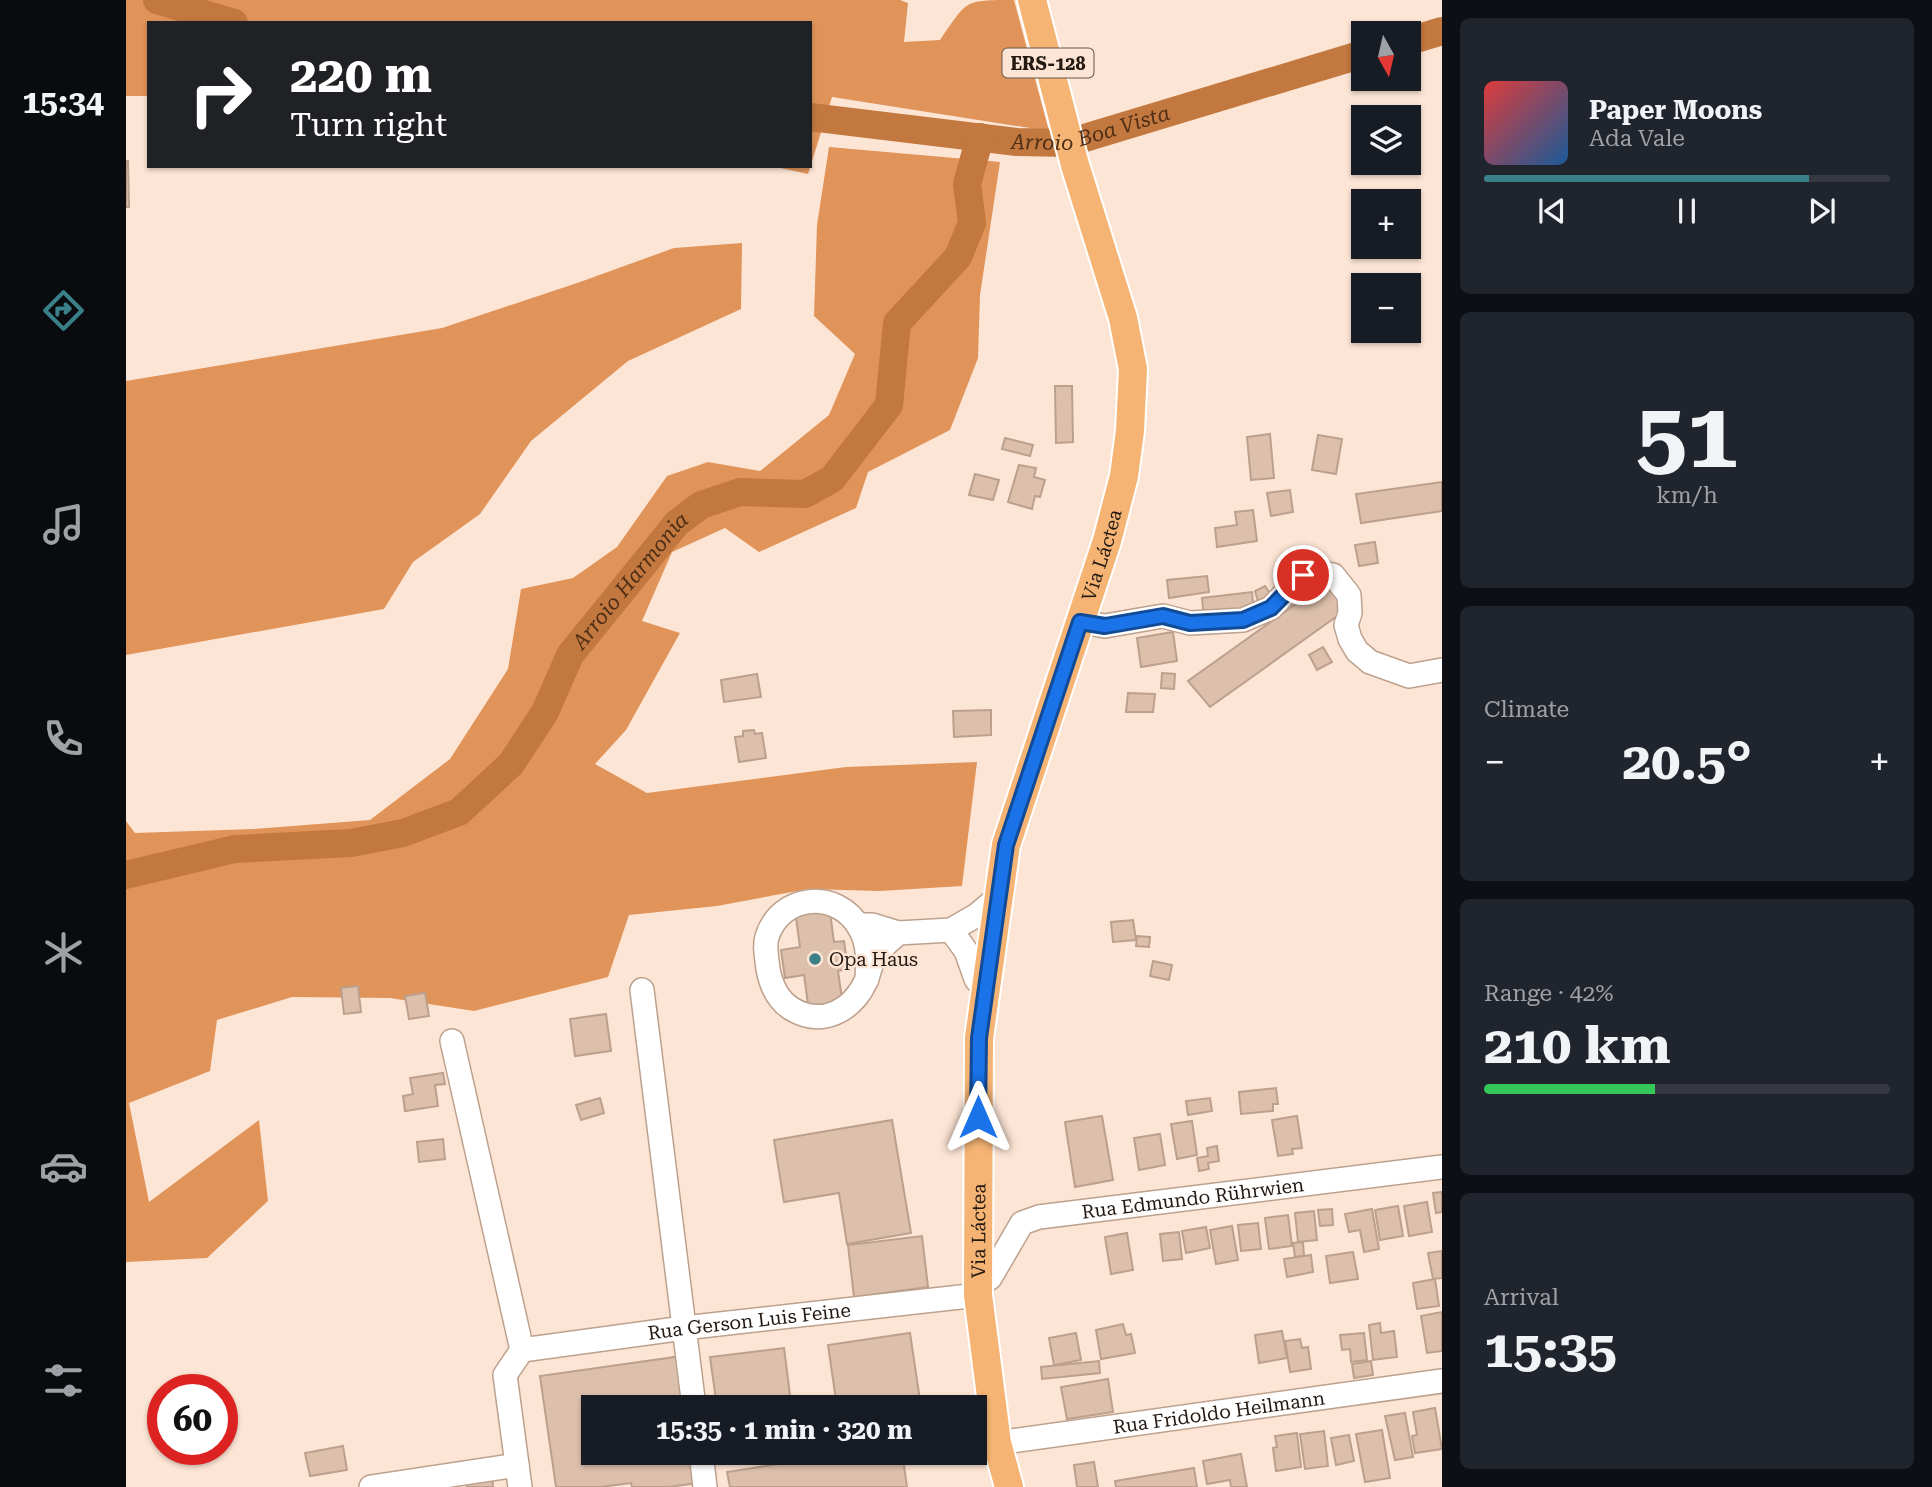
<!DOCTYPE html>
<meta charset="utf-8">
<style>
body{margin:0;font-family:"Roboto Serif",serif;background:#20242c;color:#f1f3f6;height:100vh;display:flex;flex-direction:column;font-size:26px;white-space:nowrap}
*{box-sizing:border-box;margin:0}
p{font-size:23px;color:#9ea1a6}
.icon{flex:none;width:38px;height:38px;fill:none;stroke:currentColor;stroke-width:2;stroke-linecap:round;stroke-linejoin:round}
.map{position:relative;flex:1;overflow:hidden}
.details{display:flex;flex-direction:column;gap:18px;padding:18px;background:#0d0f14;width:490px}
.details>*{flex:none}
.guide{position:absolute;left:21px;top:21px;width:665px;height:147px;border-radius:0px;box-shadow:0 2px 5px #0004;background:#202124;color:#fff;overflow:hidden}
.needle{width:46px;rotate:172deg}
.buttons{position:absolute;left:1225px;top:21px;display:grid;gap:14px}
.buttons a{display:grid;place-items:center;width:70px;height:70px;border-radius:0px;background:#171b24;box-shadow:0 2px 5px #0004;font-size:35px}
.speed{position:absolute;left:21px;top:1374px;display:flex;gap:14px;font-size:35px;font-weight:700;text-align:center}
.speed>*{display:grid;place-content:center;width:91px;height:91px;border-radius:50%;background:#171b24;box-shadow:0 2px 5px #0004;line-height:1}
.speed .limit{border:10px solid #d22;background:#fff;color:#111}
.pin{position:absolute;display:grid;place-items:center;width:60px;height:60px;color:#fff;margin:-30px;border:4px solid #fff;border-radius:50%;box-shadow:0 2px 7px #0007}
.me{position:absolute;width:77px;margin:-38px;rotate:0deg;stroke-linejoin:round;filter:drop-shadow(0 0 5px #0008)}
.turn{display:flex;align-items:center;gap:24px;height:147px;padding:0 28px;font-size:32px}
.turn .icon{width:91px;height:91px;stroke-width:2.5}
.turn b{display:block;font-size:49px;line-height:60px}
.big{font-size:52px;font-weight:700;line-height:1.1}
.details .widget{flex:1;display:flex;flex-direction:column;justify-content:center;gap:10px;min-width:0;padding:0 24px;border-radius:10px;background:#20242c}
.details .dial{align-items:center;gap:0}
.dial b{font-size:91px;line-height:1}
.song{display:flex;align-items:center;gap:21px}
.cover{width:84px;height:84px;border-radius:10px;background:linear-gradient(135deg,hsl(0 70% 55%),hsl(210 70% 35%))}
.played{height:7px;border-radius:4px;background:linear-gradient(90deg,#398089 80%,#363941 80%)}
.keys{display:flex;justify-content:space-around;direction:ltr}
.heat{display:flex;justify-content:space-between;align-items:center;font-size:38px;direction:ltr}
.charge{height:10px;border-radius:5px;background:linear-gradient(90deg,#34c759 42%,#363941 0)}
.trip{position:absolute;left:455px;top:1395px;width:406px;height:70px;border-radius:0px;background:#171b24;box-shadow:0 2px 5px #0004;font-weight:700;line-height:70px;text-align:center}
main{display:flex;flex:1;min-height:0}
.dock{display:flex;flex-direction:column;width:126px;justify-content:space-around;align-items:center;background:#090b0e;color:#9ea1a6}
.dock .icon{width:49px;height:49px}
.dock .active{color:#398089}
.dock b{font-size:32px;color:#f1f3f6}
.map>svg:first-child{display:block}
.forest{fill:#e1945a}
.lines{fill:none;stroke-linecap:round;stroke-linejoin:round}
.river{stroke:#c2783e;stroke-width:28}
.building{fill:#ddc0ac;stroke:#bca08d;stroke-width:2}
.minor-casing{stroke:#bda18d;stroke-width:26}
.major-casing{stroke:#fff;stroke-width:32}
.minor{stroke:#fff;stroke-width:23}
.major{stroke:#f5b474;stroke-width:28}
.route-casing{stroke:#114b97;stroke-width:18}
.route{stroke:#1a73e8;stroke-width:12}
.poi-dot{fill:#398089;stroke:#fde5d5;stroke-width:2.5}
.labels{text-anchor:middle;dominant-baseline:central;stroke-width:5;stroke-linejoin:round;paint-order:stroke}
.shield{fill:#fde5d5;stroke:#64564c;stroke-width:2}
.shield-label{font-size:18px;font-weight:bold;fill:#231912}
.street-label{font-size:19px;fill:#231912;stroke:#fde5d5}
.poi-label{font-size:19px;fill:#231912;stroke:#fde5d5;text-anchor:start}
.water-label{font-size:21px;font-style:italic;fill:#4e2e16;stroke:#fde5d5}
</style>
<main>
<nav class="dock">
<b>15:34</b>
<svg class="icon active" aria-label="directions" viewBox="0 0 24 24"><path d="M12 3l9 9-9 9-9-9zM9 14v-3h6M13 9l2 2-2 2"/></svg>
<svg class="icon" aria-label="music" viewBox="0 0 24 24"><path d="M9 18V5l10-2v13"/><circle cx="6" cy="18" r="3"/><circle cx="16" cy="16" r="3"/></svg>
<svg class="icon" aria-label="phone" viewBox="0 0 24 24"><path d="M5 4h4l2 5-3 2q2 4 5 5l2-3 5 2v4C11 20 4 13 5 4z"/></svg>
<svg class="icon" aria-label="climate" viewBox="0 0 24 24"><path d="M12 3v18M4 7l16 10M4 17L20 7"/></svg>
<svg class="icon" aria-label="car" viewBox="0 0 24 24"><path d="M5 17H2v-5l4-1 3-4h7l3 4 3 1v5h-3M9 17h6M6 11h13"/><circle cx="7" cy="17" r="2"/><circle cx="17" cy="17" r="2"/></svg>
<svg class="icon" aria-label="filters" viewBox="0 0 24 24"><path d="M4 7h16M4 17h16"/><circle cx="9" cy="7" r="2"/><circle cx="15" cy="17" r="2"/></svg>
</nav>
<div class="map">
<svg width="1316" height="1487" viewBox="0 0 1316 1487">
<rect width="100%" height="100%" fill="#fde5d5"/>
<g class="forest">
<path d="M0 0H774L782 3 778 42 814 40C842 0 837 0 888 0L923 131 706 97 682 174 645 166H684V23H23V96H0Z"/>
<path d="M703 147 874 162 854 295 852 358 824 430 742 472 730 508 633 552 599 528 546 552 516 621 554 633 500 730 469 764 521 793 720 767 851 762 836 886 754 891 682 889 591 906 503 915 482 977 348 1011 264 998 166 997 91 1020 84 1071 3 1103 23 1202 133 1120 142 1201 81 1258 0 1262V821L9 833 127 829 244 820 324 759 382 669 395 589 447 578 491 547 541 476 582 462 634 471 703 415 729 354 688 316 691 225Z"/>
<path d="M616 243 615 309 502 361 405 441 354 514 287 562 258 609 0 655V381L316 328 454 282 548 248Z"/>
</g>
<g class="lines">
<g class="river">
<path d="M31 0 108 23"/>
<path d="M1283 41 1316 31"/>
<path id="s1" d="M684 117 891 142 942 143 1237 54"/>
<path id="s2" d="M0 875 109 849 225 843 277 833 333 812 385 764 419 712 444 655 551 523 575 505 614 492 679 494 706 479 763 405 771 323 832 257 846 223 841 184 854 137"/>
</g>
</g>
<g class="building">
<path d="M0 161H2L3 207H0Z"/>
<path d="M929 386H946L947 442 930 443Z"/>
<path d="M1144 434 1148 478 1125 480 1121 437Z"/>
<path d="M1192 435 1216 439 1210 474 1186 470Z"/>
<path d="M879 438 907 445 904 456 876 449Z"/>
<path d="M893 465 910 468 908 477 919 480 914 497 909 496 906 509 882 502Z"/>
<path d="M849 474 873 480 867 500 843 495Z"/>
<path d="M1316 482V511L1235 523 1230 494Z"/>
<path d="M1164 490 1167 512 1145 516 1141 493Z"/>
<path d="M1127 510 1131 541 1091 547 1089 528 1111 525 1109 512Z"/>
<path d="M1249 542 1252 563 1233 566 1229 545Z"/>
<path d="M1081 576 1083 592 1043 598 1041 580Z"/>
<path d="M1202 581 1221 609 1084 707 1062 681Z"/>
<path d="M1139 586 1148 600 1134 609 1129 591Z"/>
<path d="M1126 592 1128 613 1078 618 1076 598Z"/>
<path d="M1047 632 1051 661 1015 667 1011 638Z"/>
<path d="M1197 647 1206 662 1191 670 1183 655Z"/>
<path d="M1036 673 1049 674 1048 689 1035 688Z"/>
<path d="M631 674 635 697 598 702 595 680Z"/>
<path d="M1002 693 1029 694 1027 712H1000Z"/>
<path d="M865 710V735L828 737 827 711Z"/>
<path d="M628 730 629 734 636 733 640 758 613 762 609 737 617 736V731Z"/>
<path d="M703 905 708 942 718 941 722 969 712 971 717 1006 683 1011 678 975 659 978 655 950 674 947 669 910Z"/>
<path d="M1007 920 1010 940 987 942 985 922Z"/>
<path d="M1011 936 1024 937 1023 947 1010 946Z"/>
<path d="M1027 961 1046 965 1043 980 1024 976Z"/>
<path d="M232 986 235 1012 218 1014 215 988Z"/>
<path d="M299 993 303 1016 283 1019 279 996Z"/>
<path d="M480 1014 485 1051 449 1056 444 1019Z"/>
<path d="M317 1073 319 1084 309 1085 312 1106 279 1111 277 1096 287 1094 284 1078Z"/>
<path d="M1150 1088 1152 1104H1147V1111L1115 1114 1113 1092Z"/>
<path d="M474 1098 478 1113 455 1120 450 1105Z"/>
<path d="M1084 1098 1086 1111 1062 1115 1060 1101Z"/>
<path d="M976 1116 987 1180 949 1187 939 1122Z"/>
<path d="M1171 1116 1176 1148 1166 1149 1167 1154 1152 1156 1146 1120Z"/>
<path d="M766 1120 785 1233 721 1244 713 1193 658 1202 648 1140Z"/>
<path d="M1066 1121 1071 1155 1051 1159 1045 1124Z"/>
<path d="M1034 1134 1039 1165 1013 1170 1008 1138Z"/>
<path d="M317 1139 319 1159 293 1162 291 1142Z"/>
<path d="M1091 1146 1093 1161 1082 1163 1083 1169 1073 1171 1071 1158 1082 1156 1081 1148Z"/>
<path d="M1316 1192V1212L1310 1213 1307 1193Z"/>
<path d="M1301 1202 1306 1232 1283 1236 1278 1206Z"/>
<path d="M1272 1206 1277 1236 1254 1240 1249 1210Z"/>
<path d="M1206 1209 1207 1225 1194 1226 1192 1210Z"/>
<path d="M1246 1209 1253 1249 1238 1252 1234 1230 1223 1232 1219 1214Z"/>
<path d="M1188 1211 1191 1240 1172 1242 1169 1213Z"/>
<path d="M1162 1215 1166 1246 1143 1249 1139 1218Z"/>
<path d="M1132 1223 1135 1249 1115 1251 1112 1225Z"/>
<path d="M1106 1226 1112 1260 1090 1264 1084 1230Z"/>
<path d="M1080 1227 1084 1248 1060 1253 1056 1231Z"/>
<path d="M1053 1232 1056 1259 1037 1261 1034 1234Z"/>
<path d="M1001 1233 1007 1270 985 1274 979 1237Z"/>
<path d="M796 1236 802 1287 728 1297 722 1245Z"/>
<path d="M1177 1242 1178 1256 1169 1257 1167 1243Z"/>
<path d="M1316 1251V1278L1307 1279 1302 1253Z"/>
<path d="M1227 1252 1232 1279 1204 1283 1200 1256Z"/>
<path d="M1185 1255 1187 1272 1161 1277 1158 1259Z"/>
<path d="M1309 1279 1313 1306 1291 1309 1287 1283Z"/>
<path d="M1316 1312V1351L1301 1353 1295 1316Z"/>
<path d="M1254 1323 1255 1333 1268 1331 1271 1357 1247 1360 1243 1325Z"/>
<path d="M997 1324 1000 1335 1005 1334 1009 1353 975 1359 970 1330Z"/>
<path d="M1156 1331 1161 1358 1133 1363 1129 1335Z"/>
<path d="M784 1333 795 1407H711L702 1345Z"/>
<path d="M950 1333 955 1360 928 1365 923 1338Z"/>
<path d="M1238 1333 1241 1360 1225 1362 1224 1349 1216 1350 1214 1335Z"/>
<path d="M1174 1339 1176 1348 1182 1347 1185 1369 1164 1372 1159 1341Z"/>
<path d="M658 1348 665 1403 632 1407H591L584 1357Z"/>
<path d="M556 1356 563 1407H467V1452H569L573 1483 542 1487H506L505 1483 474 1487H430L414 1376Z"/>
<path d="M973 1361 974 1373 916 1379 915 1367Z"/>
<path d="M1245 1361 1247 1375 1228 1378 1226 1364Z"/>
<path d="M982 1379 987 1412 941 1419 935 1387Z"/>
<path d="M1309 1408 1316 1449 1289 1453 1286 1436 1291 1435 1287 1412Z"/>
<path d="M1279 1413 1287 1457 1269 1460 1259 1416Z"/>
<path d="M1256 1430 1264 1478 1239 1482 1230 1434Z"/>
<path d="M1198 1431 1202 1466 1179 1469 1174 1434Z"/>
<path d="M1171 1433 1175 1467 1150 1471 1147 1448 1151 1447 1149 1436Z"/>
<path d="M1223 1435 1228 1461 1210 1465 1205 1438Z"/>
<path d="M217 1446 221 1470 184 1476 179 1453Z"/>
<path d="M728 1452H776L781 1487H604L601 1472Z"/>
<path d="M1115 1454 1121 1487H1105L1104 1480 1081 1484 1077 1461Z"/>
<path d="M968 1462 972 1487H951L948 1465Z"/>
<path d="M1068 1468 1071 1487H990L989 1481Z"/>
<path d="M366 1475 367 1487H341L340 1478Z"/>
</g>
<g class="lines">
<defs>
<g id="minor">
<path d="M955 622 979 626 1037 616 1064 623 1117 620 1145 608 1177 575 1190 572 1207 575 1223 595 1224 613 1220 625 1224 639 1231 651 1244 662 1283 676 1316 670"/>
<path d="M732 925H746L772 933 825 930 851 915 871 898"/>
<path d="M825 930 840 951 850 979 858 988"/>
<path d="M741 979C742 961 743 943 733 927 711 889 654 894 641 937 638 946 641 959 642 969 645 985 651 1000 666 1009 696 1027 726 1011 740 981 743 973 745 963 749 956 755 947 765 940 772 933"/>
<path d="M516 990 568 1407"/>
<path d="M326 1041 396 1350 379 1375 394 1487"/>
<path id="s3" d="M852 1284 864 1278 896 1223 913 1217 1316 1167"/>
<path id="s4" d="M396 1350 558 1328 852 1295"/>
<path id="s5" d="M871 1443 1316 1381"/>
<path d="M575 1452 579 1487"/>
<path d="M245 1487 391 1465"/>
</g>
<g id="major">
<path id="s6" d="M883 1487 871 1443 852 1295 853 1038 880 845 981 541 998 476 1004 431 1007 369 997 318 949 165 906 0"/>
</g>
</defs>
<use href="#minor" class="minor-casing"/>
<use href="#major" class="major-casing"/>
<use href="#minor" class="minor"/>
<use href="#major" class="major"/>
</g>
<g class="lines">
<defs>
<path id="route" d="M852 1117 853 1038 880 845 954 622 979 626 1037 616 1064 623 1117 620 1145 608 1177 575"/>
</defs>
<use href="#route" class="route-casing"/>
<use href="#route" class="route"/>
</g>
<circle class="poi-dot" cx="689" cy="959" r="7"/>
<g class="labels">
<rect class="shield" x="876.5" y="48.5" width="91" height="29" rx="5"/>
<g class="shield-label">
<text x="922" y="63">ERS-128</text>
</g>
<g class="street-label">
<text stroke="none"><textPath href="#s6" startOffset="952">Via Láctea</textPath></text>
<text stroke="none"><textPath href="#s3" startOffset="250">Rua Edmundo Rührwien</textPath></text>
<text stroke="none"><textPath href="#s6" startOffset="259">Via Láctea</textPath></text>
<text stroke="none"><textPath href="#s4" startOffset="229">Rua Gerson Luis Feine</textPath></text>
<text stroke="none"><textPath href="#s5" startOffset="224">Rua Fridoldo Heilmann</textPath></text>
</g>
<g class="poi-label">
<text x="703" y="959">Opa Haus</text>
</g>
<g class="water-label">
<text stroke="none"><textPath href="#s1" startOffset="284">Arroio Boa Vista</textPath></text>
<text stroke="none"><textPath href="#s2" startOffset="632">Arroio Harmonia</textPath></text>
</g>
</g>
</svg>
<div class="buttons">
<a><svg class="needle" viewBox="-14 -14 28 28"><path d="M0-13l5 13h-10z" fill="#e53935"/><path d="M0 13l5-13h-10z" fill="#9ea1a6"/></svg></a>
<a><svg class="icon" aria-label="layers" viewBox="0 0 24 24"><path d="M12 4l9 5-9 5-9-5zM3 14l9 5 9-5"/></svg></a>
<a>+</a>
<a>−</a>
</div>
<div class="speed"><div class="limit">60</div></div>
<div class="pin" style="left:1177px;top:575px;background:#d93025"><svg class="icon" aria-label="arrive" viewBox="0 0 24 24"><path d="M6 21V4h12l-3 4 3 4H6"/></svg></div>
<svg class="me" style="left:852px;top:1117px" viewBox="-20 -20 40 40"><path d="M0-17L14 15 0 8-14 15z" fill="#1a73e8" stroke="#fff" stroke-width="4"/></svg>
<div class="trip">15:35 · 1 min · 320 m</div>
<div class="guide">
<div class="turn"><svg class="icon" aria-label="right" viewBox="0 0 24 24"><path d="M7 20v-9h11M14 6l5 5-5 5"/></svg><div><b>220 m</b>Turn right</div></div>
</div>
</div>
<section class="details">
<div class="widget">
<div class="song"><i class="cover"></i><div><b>Paper Moons</b><p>Ada Vale</p></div></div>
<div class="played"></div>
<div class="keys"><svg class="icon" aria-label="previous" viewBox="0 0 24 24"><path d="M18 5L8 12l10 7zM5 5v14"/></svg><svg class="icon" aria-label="pause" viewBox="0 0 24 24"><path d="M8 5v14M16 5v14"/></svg><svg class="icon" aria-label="next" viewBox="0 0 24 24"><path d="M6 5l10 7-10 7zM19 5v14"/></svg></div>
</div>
<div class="widget dial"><b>51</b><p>km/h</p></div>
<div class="widget"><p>Climate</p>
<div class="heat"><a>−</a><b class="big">20.5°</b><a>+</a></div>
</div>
<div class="widget"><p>Range · 42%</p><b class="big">210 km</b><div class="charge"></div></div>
<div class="widget"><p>Arrival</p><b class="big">15:35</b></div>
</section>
</main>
